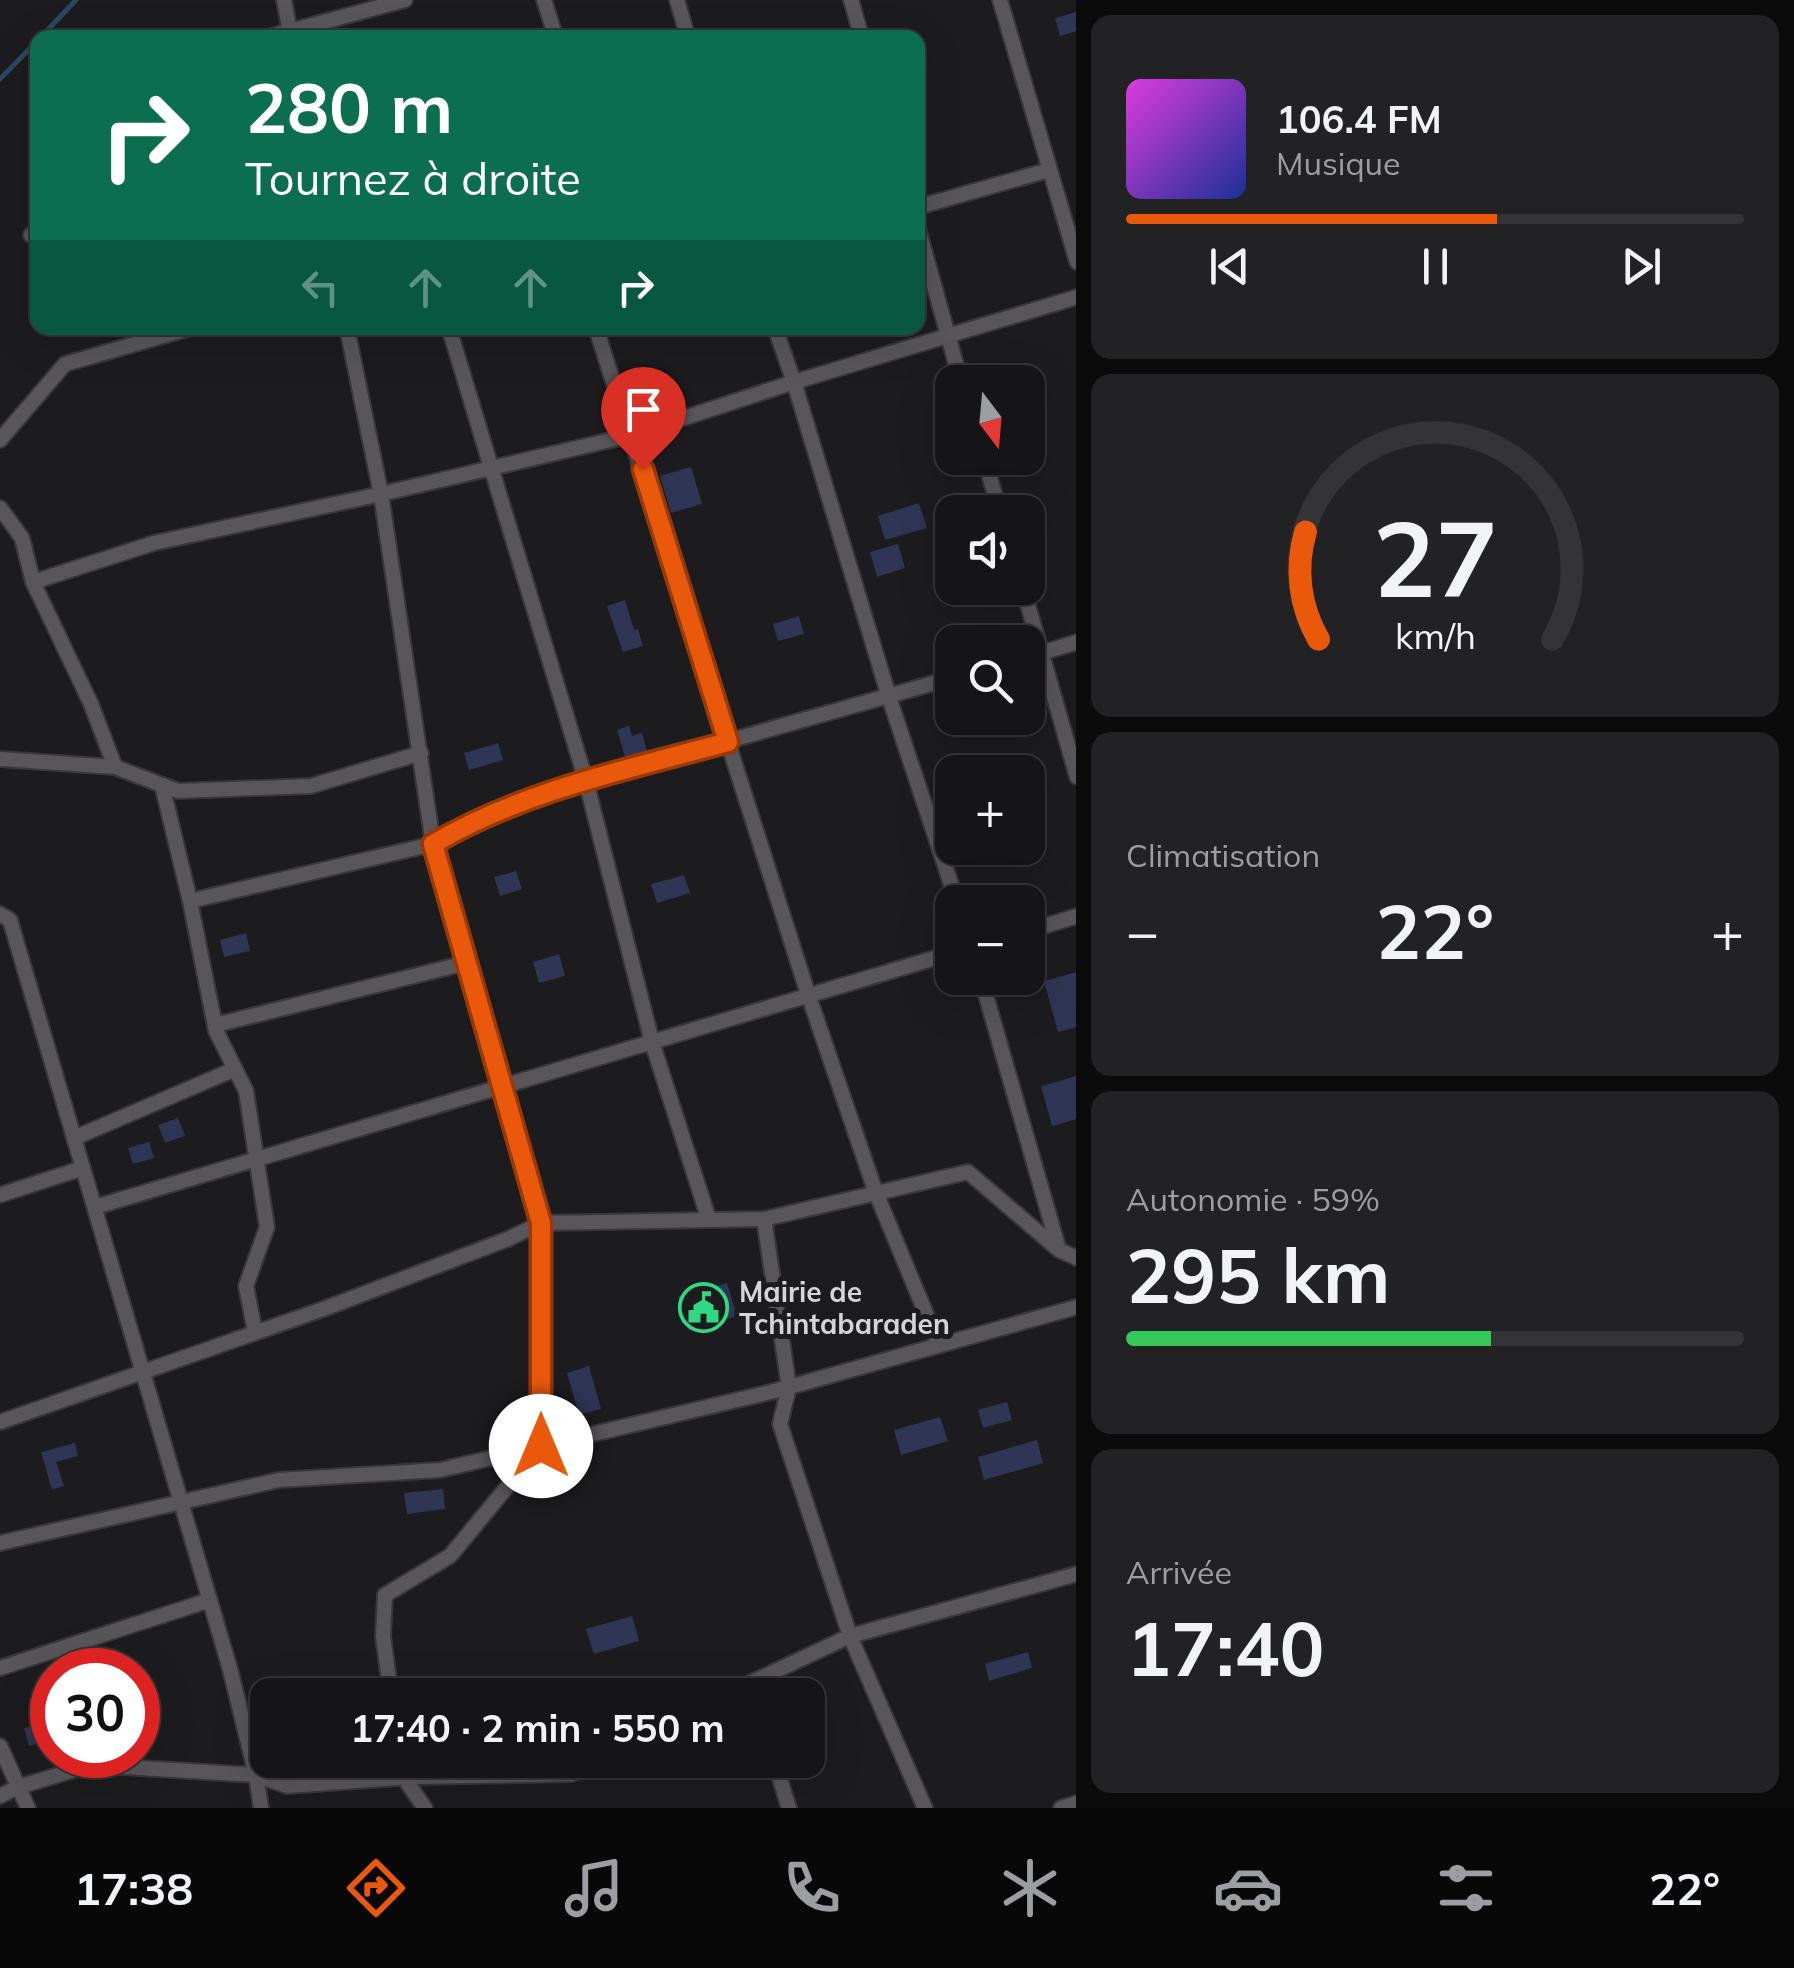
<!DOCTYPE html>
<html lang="fr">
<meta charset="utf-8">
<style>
body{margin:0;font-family:Mulish,sans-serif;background:#222123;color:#f1f3f6;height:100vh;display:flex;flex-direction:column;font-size:38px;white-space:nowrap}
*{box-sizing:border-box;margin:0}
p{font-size:32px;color:#9d9ea1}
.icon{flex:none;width:55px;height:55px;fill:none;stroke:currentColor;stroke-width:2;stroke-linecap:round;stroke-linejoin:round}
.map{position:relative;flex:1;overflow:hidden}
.sheet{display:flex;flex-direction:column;gap:15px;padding:15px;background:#0c0b0c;width:718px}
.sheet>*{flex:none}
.top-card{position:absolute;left:30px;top:30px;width:895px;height:305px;border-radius:20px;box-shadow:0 10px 40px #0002,0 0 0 2px #343335;background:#0b6e4f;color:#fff;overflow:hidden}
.needle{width:65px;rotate:164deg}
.tools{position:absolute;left:935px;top:365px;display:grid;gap:20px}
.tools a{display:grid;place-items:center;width:110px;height:110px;border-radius:20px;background:#151416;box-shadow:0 10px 40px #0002,0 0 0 2px #343335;font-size:50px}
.speed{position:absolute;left:30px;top:1648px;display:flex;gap:20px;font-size:50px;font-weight:700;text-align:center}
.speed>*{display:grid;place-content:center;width:130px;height:130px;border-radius:50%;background:#151416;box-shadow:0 10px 40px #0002,0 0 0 2px #343335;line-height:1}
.speed .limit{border:15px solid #d22;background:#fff;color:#111}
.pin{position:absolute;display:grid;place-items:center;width:85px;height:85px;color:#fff;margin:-102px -42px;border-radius:50% 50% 50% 0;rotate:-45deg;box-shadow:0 0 10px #0007}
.pin .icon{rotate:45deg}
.me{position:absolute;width:110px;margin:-55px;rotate:0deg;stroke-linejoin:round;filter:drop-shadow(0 0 8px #0008)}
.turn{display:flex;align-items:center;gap:35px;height:210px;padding:0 50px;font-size:45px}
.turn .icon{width:130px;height:130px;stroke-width:2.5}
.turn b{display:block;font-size:70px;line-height:85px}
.lanes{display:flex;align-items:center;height:95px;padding:0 50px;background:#0003;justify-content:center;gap:50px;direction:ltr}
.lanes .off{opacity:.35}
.big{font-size:75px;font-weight:700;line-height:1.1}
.sheet .widget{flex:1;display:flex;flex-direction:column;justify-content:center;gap:15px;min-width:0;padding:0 35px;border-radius:20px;background:#222123}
.sheet .dial{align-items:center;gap:0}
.dial svg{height:260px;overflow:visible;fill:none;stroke:#343335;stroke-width:7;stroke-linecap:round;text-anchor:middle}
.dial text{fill:#f1f3f6;stroke:none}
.song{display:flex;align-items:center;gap:30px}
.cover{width:120px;height:120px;border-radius:15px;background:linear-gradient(135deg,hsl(300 70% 55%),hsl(230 70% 35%))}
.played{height:10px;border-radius:5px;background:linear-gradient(90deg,#ea580c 60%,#343335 60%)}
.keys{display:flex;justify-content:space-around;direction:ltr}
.heat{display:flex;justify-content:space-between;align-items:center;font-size:55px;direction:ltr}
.charge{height:15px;border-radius:8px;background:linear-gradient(90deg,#34c759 59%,#343335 0)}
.trip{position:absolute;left:250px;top:1678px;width:575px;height:100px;border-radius:20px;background:#151416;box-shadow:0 10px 40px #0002,0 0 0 2px #343335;font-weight:700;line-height:100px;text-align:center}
.dock{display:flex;height:160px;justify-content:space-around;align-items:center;background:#080809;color:#9d9ea1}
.dock .icon{width:70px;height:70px}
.dock .current{color:#ea580c}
.dock b{font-size:45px;color:#f1f3f6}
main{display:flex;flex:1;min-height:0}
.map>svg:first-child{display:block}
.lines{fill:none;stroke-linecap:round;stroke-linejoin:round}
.stream{stroke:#2b4861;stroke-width:5}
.building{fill:#2f3554}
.street-casing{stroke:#383739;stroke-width:18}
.street{stroke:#58565a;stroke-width:14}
.route-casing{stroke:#983908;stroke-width:25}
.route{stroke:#ea580c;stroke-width:18}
.labels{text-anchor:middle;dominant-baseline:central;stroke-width:10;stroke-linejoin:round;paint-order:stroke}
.poi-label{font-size:28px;font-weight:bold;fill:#d5d4d6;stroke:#1c1b1e;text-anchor:start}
</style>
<main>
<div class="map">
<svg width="1077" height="1808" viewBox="0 0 1077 1808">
<rect width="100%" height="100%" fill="#1c1b1e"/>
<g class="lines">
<g class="stream">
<path d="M40 38 76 0"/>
<path d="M0 79 38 40"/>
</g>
</g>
<g class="building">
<path d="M1077 12V31L1060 36 1055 18Z"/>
<path d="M691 467 702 504 671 513 660 476Z"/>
<path d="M919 503 927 528 885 540 878 516Z"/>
<path d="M898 544 905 568 877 577 870 552Z"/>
<path d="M625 600 634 630 638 629 643 646 623 652 607 606Z"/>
<path d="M799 616 804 634 778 641 773 624Z"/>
<path d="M629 726 632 736 642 733 647 751 625 757 617 730Z"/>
<path d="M498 743 503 760 469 770 464 753Z"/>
<path d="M516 871 522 889 500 896 494 877Z"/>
<path d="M684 875 690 893 657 903 651 884Z"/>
<path d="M246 933 250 951 224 957 220 940Z"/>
<path d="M559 954 565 976 539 983 533 962Z"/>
<path d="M1077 972V1027L1058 1032 1044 981Z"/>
<path d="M1077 1076V1119L1052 1126 1041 1086Z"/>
<path d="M178 1118 185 1136 165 1143 158 1125Z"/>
<path d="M149 1142 154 1158 133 1164 128 1148Z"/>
<path d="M727 1283 737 1316 688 1330 678 1296Z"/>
<path d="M589 1366 601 1409 579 1415 567 1373Z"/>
<path d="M1007 1402 1012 1420 983 1428 978 1410Z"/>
<path d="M940 1417 948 1441 901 1455 894 1430Z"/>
<path d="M1037 1440 1043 1463 984 1480 978 1457Z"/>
<path d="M75 1443 78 1456 56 1462 64 1486 52 1490 41 1452Z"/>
<path d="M443 1489 445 1509 407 1514 404 1493Z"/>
<path d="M632 1616 639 1641 594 1654 586 1629Z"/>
<path d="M1028 1652 1032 1668 989 1681 985 1664Z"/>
<path d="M42 1723 47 1741 29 1746 24 1728Z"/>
<path d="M717 1760H759V1764L721 1774Z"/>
</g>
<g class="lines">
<defs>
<g id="street">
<path d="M284 0 291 38"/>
<path d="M544 0 556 38"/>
<path d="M677 0 688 38"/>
<path d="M851 0 862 38"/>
<path d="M1000 0 1077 262"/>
<path d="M264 38 405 0"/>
<path d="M918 207 1049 170"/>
<path d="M918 228 961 382"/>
<path d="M31 235 38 233"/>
<path d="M347 328 381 494 433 844 541 1223V1446L450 1556 385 1595 383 1636 391 1695"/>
<path d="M449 328 586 781 652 1042 709 1220"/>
<path d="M596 328 808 994 876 1193 939 1345"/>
<path d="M775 328 794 382 889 697 957 902"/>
<path d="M0 440 65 364 191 328"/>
<path d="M984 458 1000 512"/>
<path d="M0 508 22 538 33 582 91 704 115 767"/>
<path d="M33 582 154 543 381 494 632 435 794 382 1077 297"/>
<path d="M1023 588 1077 777"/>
<path d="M1028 657 1077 642"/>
<path d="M0 759 115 767 178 791 311 786 421 753"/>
<path d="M162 785 190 901 216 1031 246 1091 267 1227 246 1286 255 1332"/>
<path d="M190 901 433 844 471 822 586 781 952 678"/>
<path d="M0 914 10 920 230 1669 256 1775 261 1808"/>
<path d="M1028 931 1077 916"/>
<path d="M981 978 1059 1250"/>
<path d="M215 1025 466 963"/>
<path d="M74 1138 235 1069"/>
<path d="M0 1195 83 1168"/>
<path d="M95 1207 952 953"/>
<path d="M764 1219 789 1387 780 1424 850 1636 925 1808"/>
<path d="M0 1422 326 1308 508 1239 541 1223 764 1219 968 1172 1059 1250 1077 1258"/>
<path d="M0 1543 279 1480 440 1470 771 1392 1077 1307"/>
<path d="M0 1668 210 1600"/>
<path d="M729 1695 750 1683 850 1636 1077 1574"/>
<path d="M0 1746 28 1808"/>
<path d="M401 1760 404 1778 425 1808"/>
<path d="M774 1760 789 1808"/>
<path d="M0 1796 18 1787 91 1765 256 1775 287 1786 412 1777 571 1774 605 1760"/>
<path d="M1061 1808 1077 1803"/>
</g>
</defs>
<use href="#street" class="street-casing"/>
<use href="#street" class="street"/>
</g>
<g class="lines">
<defs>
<path id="route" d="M541 1446V1223L433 844C522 791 629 769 728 742L643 469"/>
</defs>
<use href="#route" class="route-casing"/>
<use href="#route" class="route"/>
</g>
<defs>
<symbol id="civic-ring" viewBox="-11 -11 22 22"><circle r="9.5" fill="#1c1b1e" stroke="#30d882" stroke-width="1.5"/><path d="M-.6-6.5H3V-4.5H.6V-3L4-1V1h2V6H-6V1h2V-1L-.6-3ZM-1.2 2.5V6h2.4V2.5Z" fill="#30d882"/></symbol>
</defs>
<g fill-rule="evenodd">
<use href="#civic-ring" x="676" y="1280" width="55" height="55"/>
</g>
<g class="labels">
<g class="poi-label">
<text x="739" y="1291">Mairie de<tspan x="739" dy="32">Tchintabaraden</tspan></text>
</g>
</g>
</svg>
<div class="tools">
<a><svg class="needle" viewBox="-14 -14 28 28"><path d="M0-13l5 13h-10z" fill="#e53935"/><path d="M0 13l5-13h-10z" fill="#9d9ea1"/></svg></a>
<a><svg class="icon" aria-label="sound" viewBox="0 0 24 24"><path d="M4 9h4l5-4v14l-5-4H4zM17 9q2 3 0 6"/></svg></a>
<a><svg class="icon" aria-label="search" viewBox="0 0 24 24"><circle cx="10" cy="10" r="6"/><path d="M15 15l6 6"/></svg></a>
<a>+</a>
<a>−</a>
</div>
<div class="speed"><div class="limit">30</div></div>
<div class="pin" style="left:643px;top:469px;background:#d93025"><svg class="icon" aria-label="arrive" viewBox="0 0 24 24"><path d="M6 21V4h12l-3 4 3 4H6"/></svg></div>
<svg class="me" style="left:541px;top:1446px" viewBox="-20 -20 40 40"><circle r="19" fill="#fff"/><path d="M0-13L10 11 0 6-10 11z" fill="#ea580c"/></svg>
<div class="trip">17:40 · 2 min · 550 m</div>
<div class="top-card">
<div class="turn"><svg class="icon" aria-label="right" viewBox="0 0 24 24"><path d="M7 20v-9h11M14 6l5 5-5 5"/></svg><div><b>280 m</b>Tournez à droite</div></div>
<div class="lanes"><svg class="icon off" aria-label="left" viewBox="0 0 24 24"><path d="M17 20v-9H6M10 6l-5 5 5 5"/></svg><svg class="icon off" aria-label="ahead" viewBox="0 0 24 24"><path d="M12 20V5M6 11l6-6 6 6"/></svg><svg class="icon off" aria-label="ahead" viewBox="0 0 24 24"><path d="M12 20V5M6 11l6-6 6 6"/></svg><svg class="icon" aria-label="right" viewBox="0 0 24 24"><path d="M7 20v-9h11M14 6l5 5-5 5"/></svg></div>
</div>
</div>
<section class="sheet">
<div class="widget">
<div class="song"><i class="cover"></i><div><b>106.4 FM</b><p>Musique</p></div></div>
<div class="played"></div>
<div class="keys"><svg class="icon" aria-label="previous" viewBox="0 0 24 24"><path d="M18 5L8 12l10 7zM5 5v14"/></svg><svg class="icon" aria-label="pause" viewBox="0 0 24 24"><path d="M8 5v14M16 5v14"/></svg><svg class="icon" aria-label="next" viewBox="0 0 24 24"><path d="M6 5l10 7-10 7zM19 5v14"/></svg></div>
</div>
<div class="widget dial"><svg viewBox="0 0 100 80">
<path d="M14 69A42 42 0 1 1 86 69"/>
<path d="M14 69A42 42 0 0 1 10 36" stroke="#ea580c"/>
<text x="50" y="56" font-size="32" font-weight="700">27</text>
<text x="50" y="72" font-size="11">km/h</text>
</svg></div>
<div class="widget"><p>Climatisation</p>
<div class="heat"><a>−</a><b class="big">22°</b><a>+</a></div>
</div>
<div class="widget"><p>Autonomie · 59%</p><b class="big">295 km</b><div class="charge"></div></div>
<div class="widget"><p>Arrivée</p><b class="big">17:40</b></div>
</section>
</main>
<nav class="dock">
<b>17:38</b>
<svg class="icon current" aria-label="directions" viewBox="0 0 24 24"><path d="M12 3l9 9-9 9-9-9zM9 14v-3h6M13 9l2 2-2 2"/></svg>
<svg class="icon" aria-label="music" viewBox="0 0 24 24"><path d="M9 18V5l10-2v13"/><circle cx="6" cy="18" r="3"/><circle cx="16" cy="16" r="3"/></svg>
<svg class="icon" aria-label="phone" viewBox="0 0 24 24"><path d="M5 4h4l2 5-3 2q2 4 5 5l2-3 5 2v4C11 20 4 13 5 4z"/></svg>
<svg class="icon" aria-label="climate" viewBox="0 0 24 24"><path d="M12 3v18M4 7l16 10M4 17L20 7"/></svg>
<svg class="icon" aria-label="car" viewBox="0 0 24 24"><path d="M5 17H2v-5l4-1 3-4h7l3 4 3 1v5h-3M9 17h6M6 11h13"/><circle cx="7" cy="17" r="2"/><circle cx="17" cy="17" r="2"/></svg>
<svg class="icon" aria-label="filters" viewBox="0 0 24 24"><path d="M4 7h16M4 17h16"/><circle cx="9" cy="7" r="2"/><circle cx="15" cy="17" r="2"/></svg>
<b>22°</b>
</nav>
